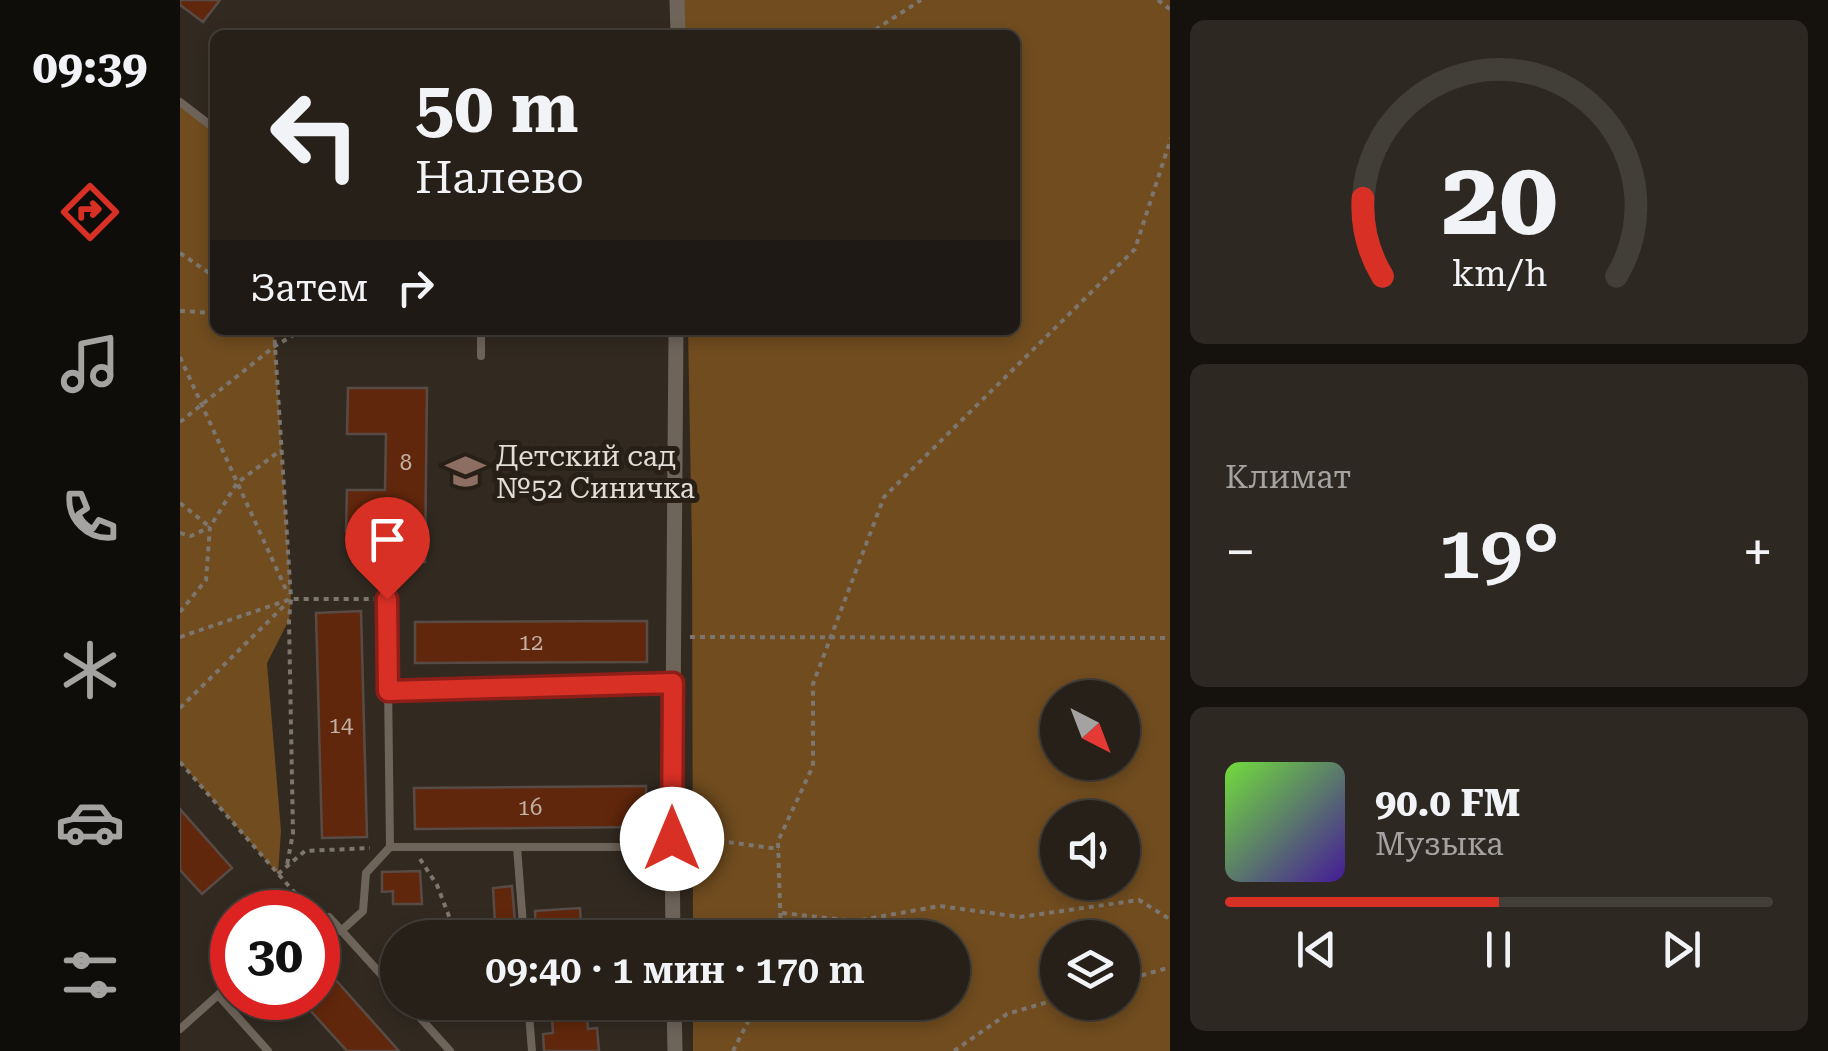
<!DOCTYPE html>
<html lang="ru">
<meta charset="utf-8">
<style>
body{margin:0;font-family:"Roboto Serif",serif;background:#2e2822;color:#f1f3f6;height:100vh;display:flex;flex-direction:column;font-size:38px;white-space:nowrap}
*{box-sizing:border-box;margin:0}
p{font-size:32px;color:#a4a3a2}
.icon{flex:none;width:55px;height:55px;fill:none;stroke:currentColor;stroke-width:2;stroke-linecap:round;stroke-linejoin:round}
.map{position:relative;flex:1;overflow:hidden}
.drawer{display:flex;flex-direction:column;gap:20px;padding:20px;background:#15120e;width:658px}
.drawer>*{flex:none}
.hud{position:absolute;left:30px;top:30px;width:810px;height:305px;border-radius:15px;box-shadow:0 5px 15px #0003,0 0 0 2px #423e38;background:#262019;color:#f1f3f6;overflow:hidden}
.needle{width:65px;rotate:138deg}
.buttons{position:absolute;left:860px;top:680px;display:grid;gap:20px}
.buttons a{display:grid;place-items:center;width:100px;height:100px;border-radius:50%;background:#262019;box-shadow:0 5px 15px #0003,0 0 0 2px #423e38;font-size:50px}
.speed{position:absolute;left:30px;top:890px;display:flex;gap:20px;font-size:50px;font-weight:700;text-align:center}
.speed>*{display:grid;place-content:center;width:130px;height:130px;border-radius:50%;background:#262019;box-shadow:0 5px 15px #0003,0 0 0 2px #423e38;line-height:1}
.speed .limit{border:15px solid #d22;background:#fff;color:#111}
.pin{position:absolute;display:grid;place-items:center;width:85px;height:85px;color:#fff;margin:-102px -42px;border-radius:50% 50% 50% 0;rotate:-45deg;box-shadow:0 0 10px #0007}
.pin .icon{rotate:45deg}
.me{position:absolute;width:110px;margin:-55px;rotate:0deg;stroke-linejoin:round;filter:drop-shadow(0 0 8px #0008)}
.turn{display:flex;align-items:center;gap:35px;height:210px;padding:0 40px;font-size:45px}
.turn .icon{width:130px;height:130px;stroke-width:2.5}
.turn b{display:block;font-size:70px;line-height:85px}
.then{display:flex;align-items:center;height:95px;padding:0 40px;background:#0003;gap:20px;font-size:38px}
.big{font-size:75px;font-weight:600;line-height:1.1}
.drawer .card{flex:1;display:flex;flex-direction:column;justify-content:center;gap:15px;min-width:0;padding:0 35px;border-radius:15px;background:#2e2822}
.drawer .dial{align-items:center;gap:0}
.dial svg{height:260px;overflow:visible;fill:none;stroke:#423e38;stroke-width:7;stroke-linecap:round;text-anchor:middle}
.dial text{fill:#f1f3f6;stroke:none}
.song{display:flex;align-items:center;gap:30px}
.cover{width:120px;height:120px;border-radius:15px;background:linear-gradient(135deg,hsl(100 70% 55%),hsl(260 70% 35%))}
.played{height:10px;border-radius:5px;background:linear-gradient(90deg,#d93025 50%,#423e38 50%)}
.keys{display:flex;justify-content:space-around;direction:ltr}
.heat{display:flex;justify-content:space-between;align-items:center;font-size:55px;direction:ltr}
.trip{position:absolute;left:200px;top:920px;width:590px;height:100px;border-radius:50px;background:#262019;box-shadow:0 5px 15px #0003,0 0 0 2px #423e38;font-weight:600;line-height:100px;text-align:center}
main{display:flex;flex:1;min-height:0}
.dock{display:flex;flex-direction:column;width:180px;justify-content:space-around;align-items:center;background:#0f0d0a;color:#a4a3a2}
.dock .icon{width:70px;height:70px}
.dock .current{color:#d93025}
.dock b{font-size:45px;color:#f1f3f6}
.map>svg:first-child{display:block}
.green{fill:#704c1f;fill-rule:evenodd}
.building{fill:#61270c;stroke:#584b45;stroke-width:2.5}
.lines{fill:none;stroke-linecap:round;stroke-linejoin:round}
.path{stroke:#7d766e;stroke-width:4;stroke-dasharray:5 5;stroke-linecap:butt}
.service{stroke:#6e645a;stroke-width:8}
.minor{stroke:#6e645a;stroke-width:15}
.route-casing{stroke:#8d1f18;stroke-width:25}
.route{stroke:#d93025;stroke-width:18}
.labels{text-anchor:middle;dominant-baseline:central;stroke-width:10;stroke-linejoin:round;paint-order:stroke}
.number-label{font-size:22px;fill:#c2b0a4}
.poi-label{font-size:28px;fill:#e2ddd7;stroke:#282017;text-anchor:start}
</style>
<main>
<nav class="dock">
<b>09:39</b>
<svg class="icon current" aria-label="directions" viewBox="0 0 24 24"><path d="M12 3l9 9-9 9-9-9zM9 14v-3h6M13 9l2 2-2 2"/></svg>
<svg class="icon" aria-label="music" viewBox="0 0 24 24"><path d="M9 18V5l10-2v13"/><circle cx="6" cy="18" r="3"/><circle cx="16" cy="16" r="3"/></svg>
<svg class="icon" aria-label="phone" viewBox="0 0 24 24"><path d="M5 4h4l2 5-3 2q2 4 5 5l2-3 5 2v4C11 20 4 13 5 4z"/></svg>
<svg class="icon" aria-label="climate" viewBox="0 0 24 24"><path d="M12 3v18M4 7l16 10M4 17L20 7"/></svg>
<svg class="icon" aria-label="car" viewBox="0 0 24 24"><path d="M5 17H2v-5l4-1 3-4h7l3 4 3 1v5h-3M9 17h6M6 11h13"/><circle cx="7" cy="17" r="2"/><circle cx="17" cy="17" r="2"/></svg>
<svg class="icon" aria-label="filters" viewBox="0 0 24 24"><path d="M4 7h16M4 17h16"/><circle cx="9" cy="7" r="2"/><circle cx="15" cy="17" r="2"/></svg>
</nav>
<div class="map">
<svg width="991" height="1051" viewBox="0 0 991 1051">
<rect width="100%" height="100%" fill="#322a21"/>
<g class="green">
<path d="M502 0H990V1051H513V1003L772 1002V938L513 937 512 546 508 330H835V35H502ZM878 698H942V762H878ZM878 818H942V882H878ZM878 938H942V1002H878Z"/>
<path d="M0 102 29 124 35 118V330H94L111 599 109 620 87 663 101 831 98 874 0 762Z"/>
</g>
<g class="building">
<path d="M0 0H40L23 22 0 5Z"/>
<path d="M168 388H247L245 562H219V531H166L167 490H205L206 434H167Z"/>
<path d="M181 611 187 837 142 838 136 613Z"/>
<path d="M467 621V662L235 663V622Z"/>
<path d="M466 786V827L235 829 234 788Z"/>
<path d="M0 809 52 868 22 894 0 870Z"/>
<path d="M240 871 242 904H213V891L202 892V872Z"/>
<path d="M332 886 335 922 315 923 313 888Z"/>
<path d="M400 908 402 938H356L355 911Z"/>
<path d="M138 960 219 1051H167L119 998H138Z"/>
<path d="M371 1002H406L408 1029 417 1028 419 1051H364L363 1034 373 1033Z"/>
</g>
<g class="lines">
<g class="path">
<path d="M978 0 991 10"/>
<path d="M687 35 741 0"/>
<path d="M0 253 35 277"/>
<path d="M0 311 35 313"/>
<path d="M94 330 111 599 109 620 113 833 107 865"/>
<path d="M0 357 108 594"/>
<path d="M0 422 95 346 122 330"/>
<path d="M0 503 30 527"/>
<path d="M0 533 11 536 30 527"/>
<path d="M0 612 26 580 30 527 57 483 101 450"/>
<path d="M0 637 111 599H194"/>
<path d="M510 637 991 638"/>
<path d="M0 708 107 603"/>
<path d="M0 762 122 901"/>
<path d="M509 840 540 841 599 849"/>
<path d="M240 859 257 885 272 924 283 938"/>
<path d="M98 874 125 851 190 848"/>
<path d="M602 913 675 921 760 906 840 917 959 900 991 920"/>
<path d="M601 938 598 841 633 766V684L704 497 955 249 991 138"/>
<path d="M942 981 991 967"/>
<path d="M553 1051 578 1002"/>
<path d="M774 1051 827 1014 878 999"/>
</g>
<g class="service">
<path d="M0 102 30 125 35 118"/>
<path d="M301 330V356"/>
<path d="M207 599 210 847H492"/>
<path d="M208 691 493 683"/>
<path d="M337 847 344 938"/>
<path d="M127 912 130 910"/>
<path d="M149 917 218 993"/>
<path d="M161 931 183 911 186 873 210 847"/>
<path d="M38 995 52 981"/>
<path d="M226 1002 270 1051"/>
<path d="M348 1002 352 1051"/>
<path d="M0 1029 38 995 88 1051"/>
</g>
<g class="minor">
<path d="M497 0 498 35"/>
<path d="M493 938 492 847 496 330"/>
<path d="M494 1002 495 1051"/>
</g>
</g>
<g class="lines">
<defs>
<path id="route" d="M207 599 208 691 493 683 492 839"/>
</defs>
<use href="#route" class="route-casing"/>
<use href="#route" class="route"/>
</g>
<defs>
<symbol id="school-bare" viewBox="-9 -9 18 18"><path d="M0-5L7-2L0 1L-7-2ZM-4 1L0 2.5L4 1V4Q0 6-4 4Z" fill="#8d6e63" stroke="#282017" stroke-width="2.5" paint-order="stroke"/></symbol>
</defs>
<g fill-rule="evenodd">
<use href="#school-bare" x="258" y="444" width="55" height="55"/>
</g>
<g class="labels">
<g class="number-label">
<text x="226" y="462">8</text>
<text x="351" y="642">12</text>
<text x="161" y="725">14</text>
<text x="350" y="807">16</text>
</g>
<g class="poi-label">
<text x="316" y="456">Детский сад<tspan x="316" dy="32">№52 Синичка</tspan></text>
</g>
</g>
</svg>
<div class="buttons">
<a><svg class="needle" viewBox="-14 -14 28 28"><path d="M0-13l5 13h-10z" fill="#e53935"/><path d="M0 13l5-13h-10z" fill="#a4a3a2"/></svg></a>
<a><svg class="icon" aria-label="sound" viewBox="0 0 24 24"><path d="M4 9h4l5-4v14l-5-4H4zM17 9q2 3 0 6"/></svg></a>
<a><svg class="icon" aria-label="layers" viewBox="0 0 24 24"><path d="M12 4l9 5-9 5-9-5zM3 14l9 5 9-5"/></svg></a>
</div>
<div class="speed"><div class="limit">30</div></div>
<div class="pin" style="left:207px;top:599px;background:#d93025"><svg class="icon" aria-label="arrive" viewBox="0 0 24 24"><path d="M6 21V4h12l-3 4 3 4H6"/></svg></div>
<svg class="me" style="left:492px;top:839px" viewBox="-20 -20 40 40"><circle r="19" fill="#fff"/><path d="M0-13L10 11 0 6-10 11z" fill="#d93025"/></svg>
<div class="trip">09:40 · 1 мин · 170 m</div>
<div class="hud">
<div class="turn"><svg class="icon" aria-label="left" viewBox="0 0 24 24"><path d="M17 20v-9H6M10 6l-5 5 5 5"/></svg><div><b>50 m</b>Налево</div></div>
<div class="then">Затем<svg class="icon" aria-label="right" viewBox="0 0 24 24"><path d="M7 20v-9h11M14 6l5 5-5 5"/></svg></div>
</div>
</div>
<section class="drawer">
<div class="card dial"><svg viewBox="0 0 100 80">
<path d="M14 69A42 42 0 1 1 86 69"/>
<path d="M14 69A42 42 0 0 1 8 45" stroke="#d93025"/>
<text x="50" y="56" font-size="32" font-weight="700">20</text>
<text x="50" y="72" font-size="11">km/h</text>
</svg></div>
<div class="card"><p>Климат</p>
<div class="heat"><a>−</a><b class="big">19°</b><a>+</a></div>
</div>
<div class="card">
<div class="song"><i class="cover"></i><div><b>90.0 FM</b><p>Музыка</p></div></div>
<div class="played"></div>
<div class="keys"><svg class="icon" aria-label="previous" viewBox="0 0 24 24"><path d="M18 5L8 12l10 7zM5 5v14"/></svg><svg class="icon" aria-label="pause" viewBox="0 0 24 24"><path d="M8 5v14M16 5v14"/></svg><svg class="icon" aria-label="next" viewBox="0 0 24 24"><path d="M6 5l10 7-10 7zM19 5v14"/></svg></div>
</div>
</section>
</main>
